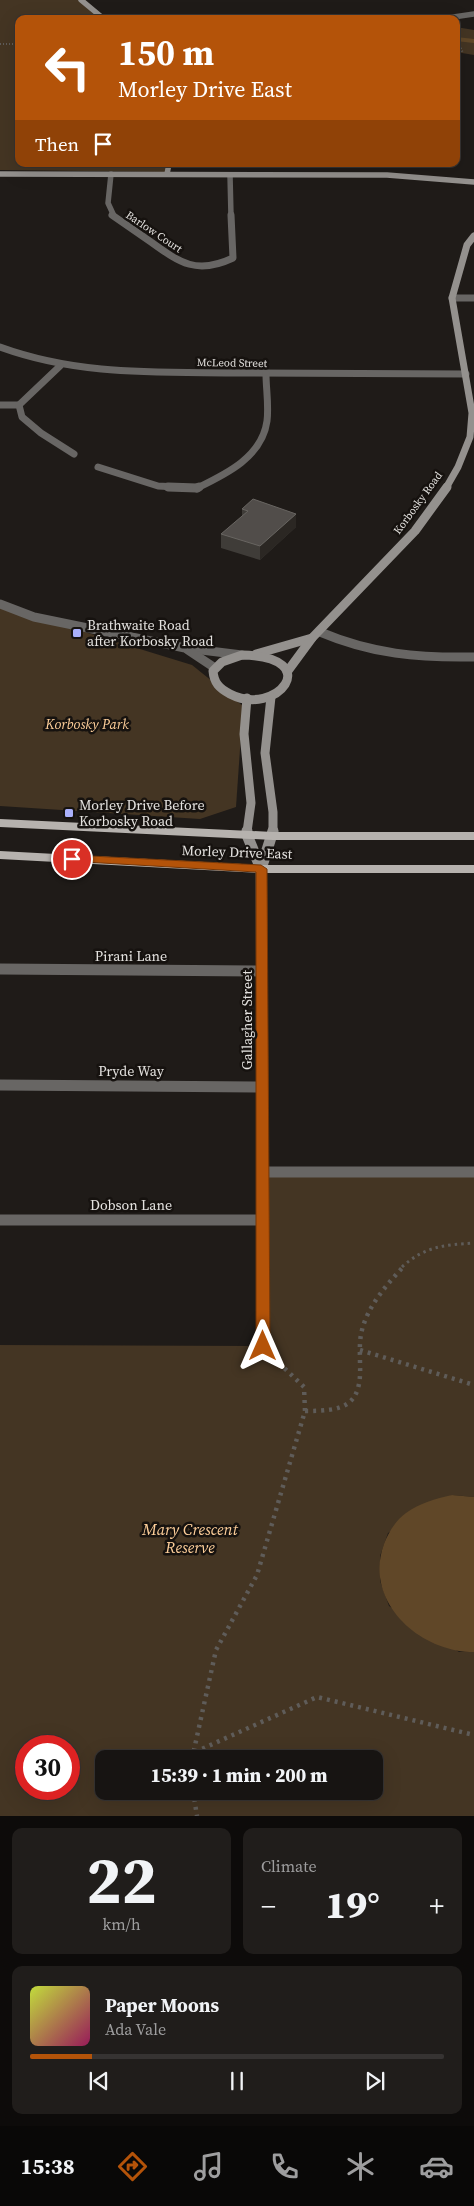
<!DOCTYPE html>
<meta charset="utf-8">
<style>
body{margin:0;font-family:"Source Serif 4",serif;background:#201d1b;color:#f1f3f6;height:100vh;display:flex;flex-direction:column;font-size:19px;white-space:nowrap}
*{box-sizing:border-box;margin:0}
p{font-size:16px;color:#9e9e9f}
.icon{flex:none;width:28px;height:28px;fill:none;stroke:currentColor;stroke-width:2;stroke-linecap:round;stroke-linejoin:round}
.map{position:relative;height:1816px;overflow:hidden}
.side{display:flex;flex-direction:column;gap:12px;padding:12px;background:#0d0b0a;flex:1}
.side>*{flex:none}
.guide{position:absolute;left:15px;top:15px;width:445px;height:152px;border-radius:10px;box-shadow:0 5px 20px #0002,0 0 0 1px #363332;background:#b45309;color:#fff;overflow:hidden}
.speed{position:absolute;left:15px;top:1735px;display:flex;gap:10px;font-size:25px;font-weight:700;text-align:center}
.speed>*{display:grid;place-content:center;width:65px;height:65px;border-radius:50%;background:#171412;box-shadow:0 5px 20px #0002,0 0 0 1px #363332;line-height:1}
.speed .limit{border:8px solid #d22;background:#fff;color:#111}
.pin{position:absolute;display:grid;place-items:center;width:42px;height:42px;color:#fff;margin:-21px;border:2px solid #fff;border-radius:50%;box-shadow:0 1px 5px #0007}
.me{position:absolute;width:55px;margin:-28px;rotate:0deg;stroke-linejoin:round;filter:drop-shadow(0 0 4px #0008)}
.turn{display:flex;align-items:center;gap:18px;height:105px;padding:0 20px;font-size:22px}
.turn .icon{width:65px;height:65px;stroke-width:2.5}
.turn b{display:block;font-size:35px;line-height:42px}
.then{display:flex;align-items:center;height:48px;padding:0 20px;background:#0003;gap:10px;font-size:19px}
.big{font-size:38px;font-weight:800;line-height:1.1}
.side .widget{flex:1;display:flex;flex-direction:column;justify-content:center;gap:8px;min-width:0;padding:0 18px;border-radius:10px;background:#201d1b}
.side .dial{align-items:center;gap:0}
.dial b{font-size:65px;line-height:1}
.song{display:flex;align-items:center;gap:15px}
.cover{width:60px;height:60px;border-radius:8px;background:linear-gradient(135deg,hsl(70 70% 55%),hsl(330 70% 35%))}
.played{height:5px;border-radius:2px;background:linear-gradient(90deg,#b45309 15%,#363332 15%)}
.keys{display:flex;justify-content:space-around;direction:ltr}
.heat{display:flex;justify-content:space-between;align-items:center;font-size:28px;direction:ltr}
.side .tiles{flex:1;display:grid;gap:12px;grid-template-columns:1fr 1fr}
.widget:last-child{grid-column:span 2}
.trip{position:absolute;left:95px;top:1750px;width:288px;height:50px;border-radius:10px;background:#171412;box-shadow:0 5px 20px #0002,0 0 0 1px #363332;font-weight:800;line-height:50px;text-align:center}
.tab-bar{display:flex;height:80px;justify-content:space-around;align-items:center;background:#090807;color:#9e9e9f}
.tab-bar .icon{width:35px;height:35px}
.tab-bar .selected{color:#b45309}
.tab-bar b{font-size:22px;color:#f1f3f6}
.map>svg:first-child{display:block}
.green{fill:#443523;fill-rule:evenodd}
.water{fill:#604728}
.lines{fill:none;stroke-linecap:round;stroke-linejoin:round}
.stream{stroke:#604728;stroke-width:4}
.path-far2{stroke:#5f5c59;stroke-width:2;stroke-dasharray:1 2;stroke-linecap:butt}
.path-far1{stroke:#5f5c59;stroke-width:3;stroke-dasharray:2.5 4;stroke-linecap:butt}
.path{stroke:#5f5c59;stroke-width:4.5;stroke-dasharray:3 5;stroke-linecap:butt}
.lane-far1{stroke:#686664;stroke-width:7}
.lane{stroke:#686664;stroke-width:9}
.street-far4{stroke:#686664;stroke-width:5.5}
.street-far3{stroke:#686664;stroke-width:7}
.street-far2{stroke:#686664;stroke-width:9}
.street-far1{stroke:#686664;stroke-width:11}
.street{stroke:#686664;stroke-width:14}
.secondary-far3{stroke:#94918e;stroke-width:5.5}
.secondary-far2{stroke:#94918e;stroke-width:7}
.secondary-far1{stroke:#94918e;stroke-width:9}
.secondary{stroke:#94918e;stroke-width:11}
.primary{fill:#b6b2ae;fill-rule:evenodd}
.wall{fill:#3f3c38}
.shaded-wall{fill:#2b2723}
.building{fill:#514d4a;stroke:#686561}
.route{fill:#b45309;stroke:#753606}
.poi-dot{fill:#aab0fb;stroke:#16120f;stroke-width:2}
.labels{text-anchor:middle;dominant-baseline:central;stroke-width:5;stroke-linejoin:round;paint-order:stroke}
.far-street-label{font-size:11px;fill:#e4e2df;stroke:#16120f}
.poi-label{font-size:14px;fill:#e4e2df;stroke:#16120f;text-anchor:start}
.park-label{font-size:14px;font-style:italic;fill:#fecf9a;stroke:#16120f}
.street-label{font-size:14px;fill:#e4e2df;stroke:#16120f}
.near-park-label{font-size:16px;font-style:italic;fill:#fecf9a;stroke:#16120f}
</style>
<div class="map">
<svg width="474" height="1816" viewBox="0 0 474 1816">
<rect width="100%" height="100%" fill="#1f1b18"/>
<g class="green">
<path d="M0 0H85L106 19H19V164H169V172L0 170Z"/>
<path d="M456 27 474 30V55L456 52Z"/>
<path d="M0 606 192 665 243 706 236 807 200 819 0 806Z"/>
<path d="M262 1172H474V1497L452 1495 388 1533 380 1556V1581L389 1606 459 1652H474V1816H0V1345L263 1346ZM26 1746H69V1789H26ZM104 1759H374V1791H104Z"/>
</g>
<path class="water" d="M452 1495 474 1497V1652C419 1652 363 1601 384 1544 388 1533 396 1520 406 1513 420 1503 435 1499 452 1495Z"/>
<g class="lines">
<path class="stream" d="M456 39 474 41"/>
<g class="path-far2">
<path d="M456 37 463 53"/>
<path d="M0 44H19"/>
</g>
<path class="path-far1" d="M402 1267C425 1246 444 1245 474 1243"/>
<g class="path">
<path d="M360 1350 474 1385"/>
<path d="M305 1411C343 1411 362 1407 360 1364 360 1352 359 1341 362 1330 368 1306 387 1284 404 1266"/>
<path d="M195 1752 317 1697 474 1735"/>
<path d="M192 1759 216 1650 257 1575 305 1411 304 1387 277 1361"/>
<path d="M193 1791 197 1816"/>
</g>
<g class="lane-far1">
<path d="M0 405H19L22 417 41 433 74 454"/>
<path d="M98 467 158 486 197 488"/>
</g>
<path class="lane" d="M168 487 197 488"/>
<g class="street-far4">
<path d="M440 19 474 14"/>
<path d="M111 174 108 203 114 216"/>
<path d="M230 175 231 216"/>
</g>
<g class="street-far3">
<path d="M112 215C125 224 138 233 151 242 180 263 197 275 233 258L231 215"/>
<path d="M452 298H474"/>
<path d="M0 347C77 375 151 372 231 373 310 374 388 374 466 374"/>
<path d="M19 405 60 366"/>
<path d="M197 488C226 474 262 457 267 421 269 405 266 389 266 374"/>
</g>
<g class="street-far2">
<path d="M197 488 199 487"/>
<path d="M0 604 34 617 185 648 242 655"/>
<path d="M320 632C372 654 418 658 474 657"/>
<path d="M188 650 215 668"/>
</g>
<g class="street-far1">
<path d="M261 869 263 1267"/>
<path d="M0 969 262 971"/>
<path d="M0 1085 262 1087"/>
<path d="M262 1172H474"/>
<path d="M0 1220H262"/>
</g>
<path class="street" d="M263 1266V1346"/>
<g class="secondary-far3">
<path d="M81 0 104 19"/>
<path d="M0 174 387 175 474 182"/>
<path d="M167 174 169 164"/>
</g>
<path class="secondary-far2" d="M446 488 458 467 470 437 472 413 452 298 467 245 474 236"/>
<g class="secondary-far1">
<path d="M256 654 312 638"/>
<path d="M242 655C327 657 276 718 230 694 219 688 214 683 213 671L222 662Z"/>
<path d="M287 672 312 638 415 531 447 487"/>
<path d="M271 697 265 753 273 812V832"/>
<path d="M247 698 244 734 251 803 247 832"/>
</g>
<g class="secondary">
<path d="M247 831V835L261 869"/>
<path d="M261 869 273 831"/>
</g>
<g class="primary">
<path d="M0 819 273 832H474V840H273L0 827Z"/>
<path d="M0 851 261 865H474V873H261L0 859Z"/>
</g>
</g>
<path class="wall" d="M242 509 296 514V527L260 560 221 548V534L242 517Z"/>
<path class="shaded-wall" d="M296 514V527L260 560V546Z"/>
<path class="building" d="M253 499 296 514 260 546 221 534 248 511 242 509Z"/>
<path class="route" d="M72 855 261 865 267 869 270 1346 268 1350 263 1352 258 1350 256 1346V872L68 861 66 859 68 856Z"/>
<g class="poi-dot">
<rect x="72" y="628" width="10" height="10" rx="2.5"/>
<rect x="64" y="808" width="10" height="10" rx="2.5"/>
</g>
<g class="labels">
<g class="far-street-label">
<text transform="translate(154 232) rotate(34)">Barlow Court</text>
<text transform="translate(232 363) rotate(1)">McLeod Street</text>
<text transform="translate(418 503) rotate(-54)">Korbosky Road</text>
</g>
<g class="poi-label">
<text x="87" y="625">Brathwaite Road<tspan x="87" dy="16">after Korbosky Road</tspan></text>
<text x="79" y="805">Morley Drive Before<tspan x="79" dy="16">Korbosky Road</tspan></text>
</g>
<g class="park-label">
<text x="87" y="724">Korbosky Park</text>
</g>
<g class="street-label">
<text transform="translate(237 852) rotate(2)">Morley Drive East</text>
<text x="131" y="956">Pirani Lane</text>
<text transform="translate(247 1020) rotate(-90)">Gallagher Street</text>
<text x="131" y="1071">Pryde Way</text>
<text x="131" y="1205">Dobson Lane</text>
</g>
<g class="near-park-label">
<text x="190" y="1529">Mary Crescent<tspan x="190" dy="18">Reserve</tspan></text>
</g>
</g>
</svg>
<div class="speed"><div class="limit">30</div></div>
<div class="pin" style="left:72px;top:859px;background:#d93025"><svg class="icon" aria-label="arrive" viewBox="0 0 24 24"><path d="M6 21V4h12l-3 4 3 4H6"/></svg></div>
<svg class="me" style="left:263px;top:1346px" viewBox="-20 -20 40 40"><path d="M0-17L14 15 0 8-14 15z" fill="#b45309" stroke="#fff" stroke-width="4"/></svg>
<div class="trip">15:39 · 1 min · 200 m</div>
<div class="guide">
<div class="turn"><svg class="icon" aria-label="left" viewBox="0 0 24 24"><path d="M17 20v-9H6M10 6l-5 5 5 5"/></svg><div><b>150 m</b>Morley Drive East</div></div>
<div class="then">Then<svg class="icon" aria-label="arrive" viewBox="0 0 24 24"><path d="M6 21V4h12l-3 4 3 4H6"/></svg></div>
</div>
</div>
<section class="side">
<div class="tiles">
<div class="widget dial"><b>22</b><p>km/h</p></div>
<div class="widget"><p>Climate</p>
<div class="heat"><a>−</a><b class="big">19°</b><a>+</a></div>
</div>
<div class="widget">
<div class="song"><i class="cover"></i><div><b>Paper Moons</b><p>Ada Vale</p></div></div>
<div class="played"></div>
<div class="keys"><svg class="icon" aria-label="previous" viewBox="0 0 24 24"><path d="M18 5L8 12l10 7zM5 5v14"/></svg><svg class="icon" aria-label="pause" viewBox="0 0 24 24"><path d="M8 5v14M16 5v14"/></svg><svg class="icon" aria-label="next" viewBox="0 0 24 24"><path d="M6 5l10 7-10 7zM19 5v14"/></svg></div>
</div>
</div>
</section>
<nav class="tab-bar">
<b>15:38</b>
<svg class="icon selected" aria-label="directions" viewBox="0 0 24 24"><path d="M12 3l9 9-9 9-9-9zM9 14v-3h6M13 9l2 2-2 2"/></svg>
<svg class="icon" aria-label="music" viewBox="0 0 24 24"><path d="M9 18V5l10-2v13"/><circle cx="6" cy="18" r="3"/><circle cx="16" cy="16" r="3"/></svg>
<svg class="icon" aria-label="phone" viewBox="0 0 24 24"><path d="M5 4h4l2 5-3 2q2 4 5 5l2-3 5 2v4C11 20 4 13 5 4z"/></svg>
<svg class="icon" aria-label="climate" viewBox="0 0 24 24"><path d="M12 3v18M4 7l16 10M4 17L20 7"/></svg>
<svg class="icon" aria-label="car" viewBox="0 0 24 24"><path d="M5 17H2v-5l4-1 3-4h7l3 4 3 1v5h-3M9 17h6M6 11h13"/><circle cx="7" cy="17" r="2"/><circle cx="17" cy="17" r="2"/></svg>
</nav>
